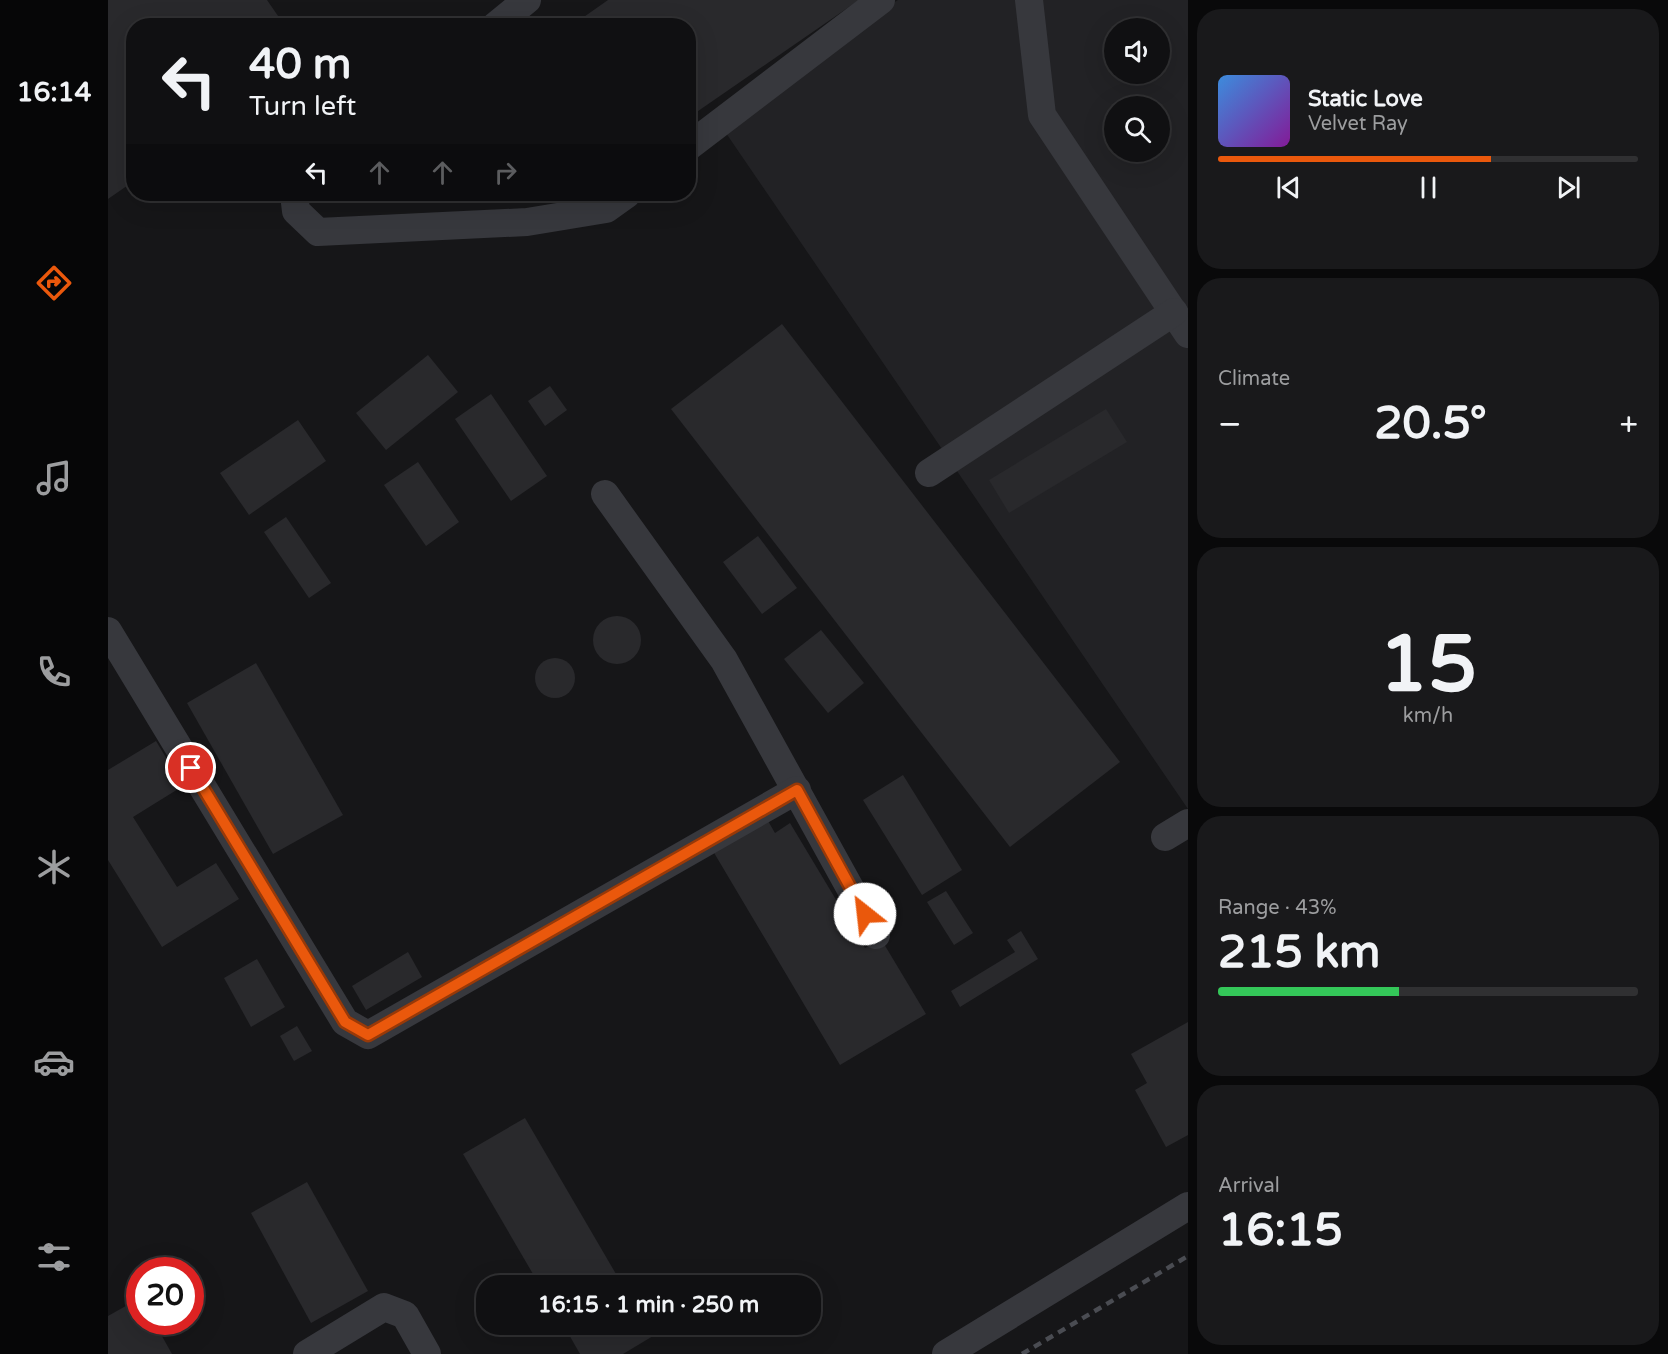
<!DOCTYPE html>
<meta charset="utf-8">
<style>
body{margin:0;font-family:"Varela Round",sans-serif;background:#19191b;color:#f1f3f6;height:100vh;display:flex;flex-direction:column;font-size:22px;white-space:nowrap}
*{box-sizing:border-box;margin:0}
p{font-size:20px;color:#9c9d9f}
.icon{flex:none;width:33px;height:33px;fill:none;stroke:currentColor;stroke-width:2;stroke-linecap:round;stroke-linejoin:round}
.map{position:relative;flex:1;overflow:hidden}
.drawer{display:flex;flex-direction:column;gap:9px;padding:9px;background:#09090a;width:480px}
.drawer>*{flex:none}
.top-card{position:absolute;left:18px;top:18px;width:570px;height:183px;border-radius:24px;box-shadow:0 6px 24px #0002,0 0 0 2px #303032;background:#101012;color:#f1f3f6;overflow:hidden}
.buttons{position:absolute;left:996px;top:18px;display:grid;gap:12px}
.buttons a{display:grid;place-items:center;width:66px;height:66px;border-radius:50%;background:#101012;box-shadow:0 6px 24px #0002,0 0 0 2px #303032;font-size:30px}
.speed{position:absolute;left:18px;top:1257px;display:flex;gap:12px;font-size:30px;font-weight:700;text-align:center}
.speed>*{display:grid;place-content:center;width:78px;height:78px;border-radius:50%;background:#101012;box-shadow:0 6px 24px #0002,0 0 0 2px #303032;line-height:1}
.speed .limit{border:9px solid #d22;background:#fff;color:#111}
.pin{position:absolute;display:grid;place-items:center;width:51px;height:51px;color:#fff;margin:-26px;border:3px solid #fff;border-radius:50%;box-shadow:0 2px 6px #0007}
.me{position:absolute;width:66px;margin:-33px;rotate:331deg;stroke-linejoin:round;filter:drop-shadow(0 0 4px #0008)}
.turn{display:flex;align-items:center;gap:21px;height:126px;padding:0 24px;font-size:27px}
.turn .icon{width:78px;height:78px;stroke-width:2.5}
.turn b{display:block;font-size:42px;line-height:51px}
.lanes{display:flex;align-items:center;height:57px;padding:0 24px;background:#0003;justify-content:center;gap:30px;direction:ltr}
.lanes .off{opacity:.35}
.big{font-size:45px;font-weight:800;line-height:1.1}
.drawer .card{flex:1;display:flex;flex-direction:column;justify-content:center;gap:9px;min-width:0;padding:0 21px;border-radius:24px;background:#19191b}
.drawer .dial{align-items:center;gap:0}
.dial b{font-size:78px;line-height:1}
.song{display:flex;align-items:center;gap:18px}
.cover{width:72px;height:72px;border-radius:9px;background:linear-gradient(135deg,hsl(210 70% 55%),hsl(290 70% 35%))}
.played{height:6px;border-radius:3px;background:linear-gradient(90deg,#ea580c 65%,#303032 65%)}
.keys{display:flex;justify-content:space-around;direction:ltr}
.heat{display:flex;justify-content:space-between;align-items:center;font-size:33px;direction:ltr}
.charge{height:9px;border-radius:4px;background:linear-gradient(90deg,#34c759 43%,#303032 0)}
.trip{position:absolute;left:368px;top:1275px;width:345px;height:60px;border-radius:24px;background:#101012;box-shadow:0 6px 24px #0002,0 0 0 2px #303032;font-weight:800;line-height:60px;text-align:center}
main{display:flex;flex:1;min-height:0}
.tab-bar{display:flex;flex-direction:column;width:108px;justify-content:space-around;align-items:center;background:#060607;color:#9c9d9f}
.tab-bar .icon{width:42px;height:42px}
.tab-bar .current{color:#ea580c}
.tab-bar b{font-size:27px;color:#f1f3f6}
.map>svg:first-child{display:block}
.built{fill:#222225;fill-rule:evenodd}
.building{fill:#29292c}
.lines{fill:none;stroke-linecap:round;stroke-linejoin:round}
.minor{stroke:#37383d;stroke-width:28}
.rail{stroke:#4a4c52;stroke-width:4.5;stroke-dasharray:8 6;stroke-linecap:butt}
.route-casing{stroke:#983908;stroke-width:15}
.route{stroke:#ea580c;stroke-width:10}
</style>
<main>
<nav class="tab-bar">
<b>16:14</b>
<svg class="icon current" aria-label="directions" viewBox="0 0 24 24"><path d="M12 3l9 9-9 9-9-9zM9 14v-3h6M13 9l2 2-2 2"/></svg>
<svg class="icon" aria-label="music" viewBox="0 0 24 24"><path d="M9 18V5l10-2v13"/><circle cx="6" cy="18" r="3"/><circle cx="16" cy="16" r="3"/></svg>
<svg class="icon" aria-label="phone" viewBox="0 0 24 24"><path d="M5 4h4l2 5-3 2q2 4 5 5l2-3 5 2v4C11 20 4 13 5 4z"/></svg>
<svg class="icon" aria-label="climate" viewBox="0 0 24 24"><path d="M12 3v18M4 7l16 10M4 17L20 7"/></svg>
<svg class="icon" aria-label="car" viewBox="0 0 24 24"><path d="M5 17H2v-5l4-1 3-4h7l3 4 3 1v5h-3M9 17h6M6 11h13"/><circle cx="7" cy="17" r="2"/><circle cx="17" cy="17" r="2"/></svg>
<svg class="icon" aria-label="filters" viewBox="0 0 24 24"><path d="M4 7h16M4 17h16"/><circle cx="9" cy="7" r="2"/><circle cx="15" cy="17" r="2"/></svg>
</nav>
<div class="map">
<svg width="1080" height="1354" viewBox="0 0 1080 1354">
<rect width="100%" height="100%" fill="#161618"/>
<path class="built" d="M790 0H1080V809L607 117ZM1006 28H1052V74H1006ZM1006 106H1052V152H1006Z"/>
<g class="building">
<path d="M0 0H159L177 26H26V181L0 199Z"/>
<path d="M500 0H751L580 118V26H463Z"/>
<path d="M674 324 1012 762 902 847 563 409Z"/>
<path d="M320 355 350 392 278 450 248 413Z"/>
<path d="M442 386 459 410 437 426 420 401Z"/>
<path d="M383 394 439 476 403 501 347 419Z"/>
<path d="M998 409 1019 442 901 513 881 480Z"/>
<path d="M190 420 218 461 141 515 112 473Z"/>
<path d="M310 462 351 522 318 546 276 485Z"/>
<path d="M178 517 223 583 201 598 156 532Z"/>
<path d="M650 536 689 588 654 614 615 562Z"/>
<circle cx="509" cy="640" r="24"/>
<path d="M713 630 756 683 720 713 676 659Z"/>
<circle cx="447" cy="678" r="20"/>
<path d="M148 663 235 815 165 854 79 703Z"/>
<path d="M48 741 75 786 25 817 69 887 108 863 131 899 54 947 0 860V770Z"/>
<path d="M795 775 854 870 814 895 755 800Z"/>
<path d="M656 814 667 833 682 823 757 948 773 939 818 1014 732 1065 602 846Z"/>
<path d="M838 891 865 933 846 945 819 902Z"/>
<path d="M913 931 930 959 852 1007 843 991 907 952 899 940Z"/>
<path d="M300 952 314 977 258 1010 244 986Z"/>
<path d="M149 959 177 1007 143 1027 116 978Z"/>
<path d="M1080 1022V1135L1058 1147 1027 1090 1039 1083 1023 1054Z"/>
<path d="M189 1026 204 1051 186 1061 172 1036Z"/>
<path d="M417 1118 515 1286H432L355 1154Z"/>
<path d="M199 1182 260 1291 203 1323 143 1213Z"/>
<path d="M32 1298V1322H46L64 1354H0V1316Z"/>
<path d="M455 1324H538L545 1336 515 1354H472Z"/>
</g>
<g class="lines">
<g class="minor">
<path d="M921 0 934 115 1080 334"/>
<path d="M387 26 419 0"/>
<path d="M580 147 773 0"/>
<path d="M186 194 188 211 210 232 419 222 498 209 519 194"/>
<path d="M821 473 1066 312"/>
<path d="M497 494 616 660 768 935"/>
<path d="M0 631 237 1022 260 1035 689 790"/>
<path d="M1057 837 1080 823"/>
<path d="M199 1354 276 1307 297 1315 319 1354"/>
<path d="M838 1354 1080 1206"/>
</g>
<path class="rail" d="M914 1354 1080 1256"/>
</g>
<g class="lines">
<defs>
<path id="route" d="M83 768 237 1022 260 1035 689 790 757 914"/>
</defs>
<use href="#route" class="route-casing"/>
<use href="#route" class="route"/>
</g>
</svg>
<div class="buttons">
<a><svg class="icon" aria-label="sound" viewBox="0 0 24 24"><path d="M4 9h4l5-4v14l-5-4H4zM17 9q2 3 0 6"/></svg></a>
<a><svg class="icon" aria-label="search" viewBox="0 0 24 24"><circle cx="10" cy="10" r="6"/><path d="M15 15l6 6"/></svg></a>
</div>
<div class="speed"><div class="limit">20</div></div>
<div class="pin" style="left:83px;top:768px;background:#d93025"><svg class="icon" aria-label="arrive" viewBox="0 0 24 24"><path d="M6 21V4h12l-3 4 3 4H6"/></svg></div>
<svg class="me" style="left:757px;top:914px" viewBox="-20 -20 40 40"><circle r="19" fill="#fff"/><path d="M0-13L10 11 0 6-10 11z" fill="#ea580c"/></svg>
<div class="trip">16:15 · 1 min · 250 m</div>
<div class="top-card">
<div class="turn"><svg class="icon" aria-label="left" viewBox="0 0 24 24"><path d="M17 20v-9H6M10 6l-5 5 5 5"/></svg><div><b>40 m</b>Turn left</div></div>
<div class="lanes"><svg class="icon" aria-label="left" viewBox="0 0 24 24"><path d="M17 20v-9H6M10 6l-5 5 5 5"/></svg><svg class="icon off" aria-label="ahead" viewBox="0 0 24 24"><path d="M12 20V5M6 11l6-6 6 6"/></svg><svg class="icon off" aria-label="ahead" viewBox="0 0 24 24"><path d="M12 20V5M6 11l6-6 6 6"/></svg><svg class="icon off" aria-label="right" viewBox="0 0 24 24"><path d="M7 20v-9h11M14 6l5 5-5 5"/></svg></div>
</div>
</div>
<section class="drawer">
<div class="card">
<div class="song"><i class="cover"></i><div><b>Static Love</b><p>Velvet Ray</p></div></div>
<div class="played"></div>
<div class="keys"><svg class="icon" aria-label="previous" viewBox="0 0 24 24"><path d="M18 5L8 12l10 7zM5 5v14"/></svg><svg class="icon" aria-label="pause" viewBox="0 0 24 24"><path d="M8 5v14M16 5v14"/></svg><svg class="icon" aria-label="next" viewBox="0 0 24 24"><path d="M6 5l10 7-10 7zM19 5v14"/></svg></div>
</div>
<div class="card"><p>Climate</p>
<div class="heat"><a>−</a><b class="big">20.5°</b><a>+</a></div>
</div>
<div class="card dial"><b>15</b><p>km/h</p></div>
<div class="card"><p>Range · 43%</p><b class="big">215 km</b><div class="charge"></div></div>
<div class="card"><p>Arrival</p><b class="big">16:15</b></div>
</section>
</main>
